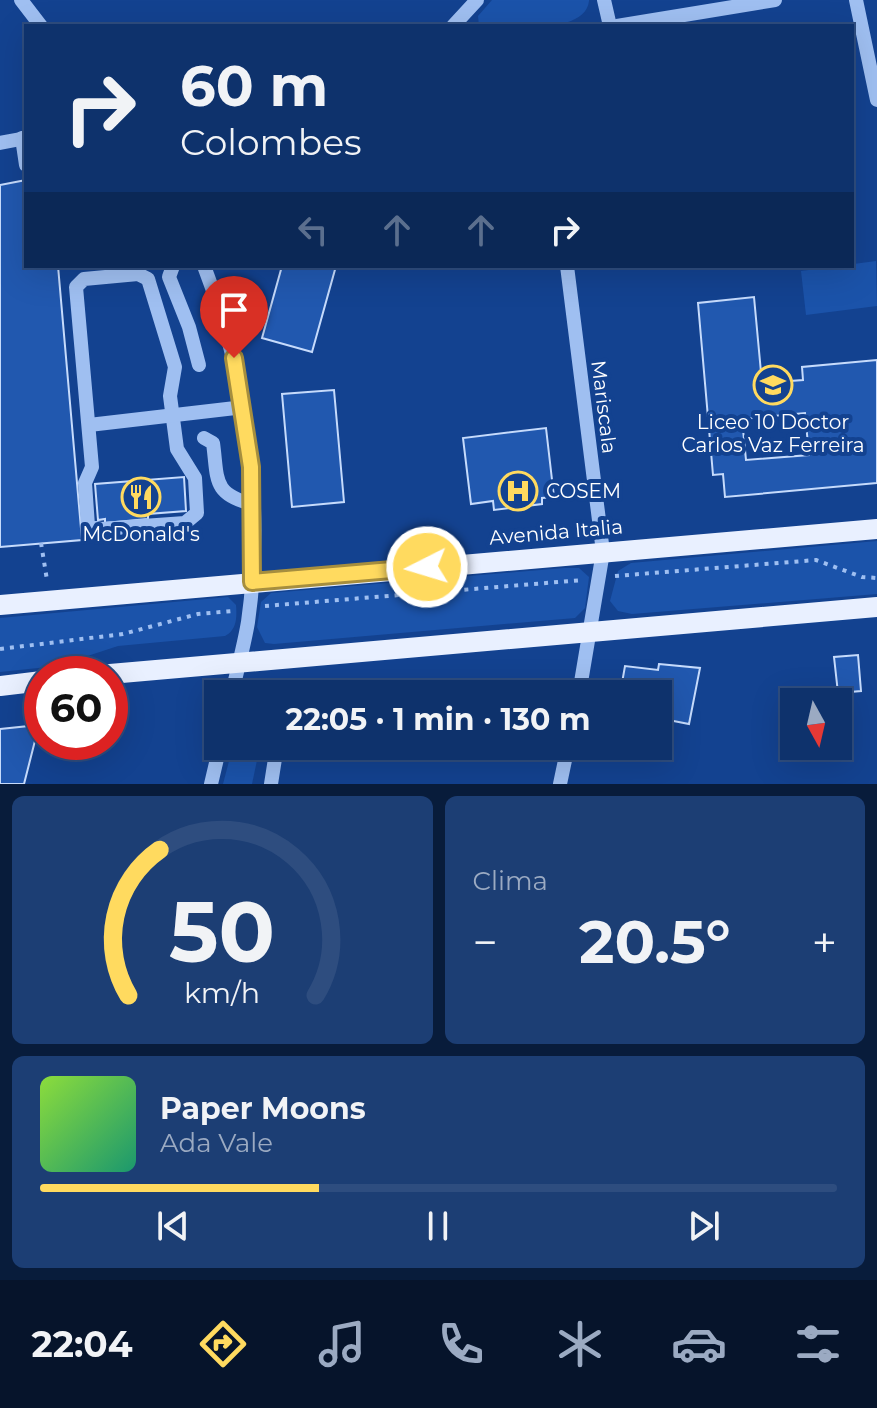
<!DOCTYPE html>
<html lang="es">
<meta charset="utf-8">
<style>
body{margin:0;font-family:Montserrat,sans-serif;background:#1c3e74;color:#f1f3f6;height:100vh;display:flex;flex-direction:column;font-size:30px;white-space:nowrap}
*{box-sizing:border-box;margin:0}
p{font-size:26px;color:#9baac2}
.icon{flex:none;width:44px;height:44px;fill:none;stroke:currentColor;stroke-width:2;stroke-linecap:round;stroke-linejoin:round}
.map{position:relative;height:784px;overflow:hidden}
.sheet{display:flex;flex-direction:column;gap:12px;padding:12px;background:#081c3b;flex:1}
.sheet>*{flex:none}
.guide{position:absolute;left:24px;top:24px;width:830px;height:244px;border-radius:0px;box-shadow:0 8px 32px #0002,0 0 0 2px #2e4d7f;background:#0e326c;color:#f1f3f6;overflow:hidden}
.needle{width:52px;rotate:172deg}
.tools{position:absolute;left:780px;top:688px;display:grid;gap:16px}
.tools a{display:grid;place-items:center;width:72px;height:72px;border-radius:0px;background:#0e326c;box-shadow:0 8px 32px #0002,0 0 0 2px #2e4d7f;font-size:40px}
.speed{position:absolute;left:24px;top:656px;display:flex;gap:16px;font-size:40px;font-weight:700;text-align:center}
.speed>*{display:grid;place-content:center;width:104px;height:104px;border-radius:50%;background:#0e326c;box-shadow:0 8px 32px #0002,0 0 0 2px #2e4d7f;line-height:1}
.speed .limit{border:12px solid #d22;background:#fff;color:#111}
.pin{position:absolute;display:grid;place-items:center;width:68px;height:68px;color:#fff;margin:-82px -34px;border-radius:50% 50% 50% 0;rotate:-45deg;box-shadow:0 0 8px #0007}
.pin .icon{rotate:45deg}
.me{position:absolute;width:88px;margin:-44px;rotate:265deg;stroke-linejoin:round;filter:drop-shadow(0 0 6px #0008)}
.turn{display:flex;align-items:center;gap:28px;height:168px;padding:0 24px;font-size:36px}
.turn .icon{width:104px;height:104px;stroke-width:2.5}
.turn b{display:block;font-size:56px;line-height:68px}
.lanes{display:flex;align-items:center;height:76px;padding:0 24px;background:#0003;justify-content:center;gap:40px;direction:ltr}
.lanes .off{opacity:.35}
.big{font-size:60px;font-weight:700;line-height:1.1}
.sheet .card{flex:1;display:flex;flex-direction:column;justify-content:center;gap:12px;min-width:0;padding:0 28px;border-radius:12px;background:#1c3e74}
.sheet .dial{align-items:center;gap:0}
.dial svg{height:208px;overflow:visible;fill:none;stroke:#2e4d7f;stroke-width:7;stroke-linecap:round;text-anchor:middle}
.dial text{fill:#f1f3f6;stroke:none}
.song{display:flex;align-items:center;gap:24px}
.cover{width:96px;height:96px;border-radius:12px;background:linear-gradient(135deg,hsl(90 70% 55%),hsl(160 70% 35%))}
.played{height:8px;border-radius:4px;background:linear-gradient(90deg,#ffda5f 35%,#2e4d7f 35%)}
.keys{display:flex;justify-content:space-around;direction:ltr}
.heat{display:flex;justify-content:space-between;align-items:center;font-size:44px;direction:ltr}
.sheet .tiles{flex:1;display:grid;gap:12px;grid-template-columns:1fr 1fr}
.card:last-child{grid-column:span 2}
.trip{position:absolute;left:204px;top:680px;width:468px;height:80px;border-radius:0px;background:#0e326c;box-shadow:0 8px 32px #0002,0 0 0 2px #2e4d7f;font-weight:700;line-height:80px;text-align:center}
.menu{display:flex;height:128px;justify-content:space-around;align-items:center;background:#06142b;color:#9baac2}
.menu .icon{width:56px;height:56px}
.menu .on{color:#ffda5f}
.menu b{font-size:36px;color:#f1f3f6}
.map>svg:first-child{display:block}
.green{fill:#1b53aa}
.building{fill:#2158af;stroke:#c6dbfc;stroke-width:2;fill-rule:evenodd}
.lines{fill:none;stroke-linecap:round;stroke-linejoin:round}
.path{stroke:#9fbff1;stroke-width:4;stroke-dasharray:4 6;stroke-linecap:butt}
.minor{stroke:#9fbff1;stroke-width:14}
.major{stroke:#e9f0ff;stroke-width:20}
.route-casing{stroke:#a68e3e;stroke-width:20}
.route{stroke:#ffda5f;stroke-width:14}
.labels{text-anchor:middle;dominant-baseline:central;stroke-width:8;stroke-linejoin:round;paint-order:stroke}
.street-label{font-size:20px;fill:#fff;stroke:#134290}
.poi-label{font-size:20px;fill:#fff;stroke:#134290}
</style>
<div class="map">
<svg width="877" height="784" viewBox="0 0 877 784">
<rect width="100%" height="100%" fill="#134290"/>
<g class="green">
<path d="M492 0H589V1C585 36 506 26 479 26L478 16Z"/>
<path d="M876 261 877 306 806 315 801 271Z"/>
<path d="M877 541V594L632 614 618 611 610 601 618 571 631 563Z"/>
<path d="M564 568H579L589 577 585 608 575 618 274 644 265 643 257 627 261 602 271 593Z"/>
<path d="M228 597 236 605C237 617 237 630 225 636L118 646 57 666 0 672V618Z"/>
<path d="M233 746H260L252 784H223Z"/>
</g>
<g class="building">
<path d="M26 180V266H58L82 540 0 547V185Z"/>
<path d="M282 266H336L312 352 262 338Z"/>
<path d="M754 297 762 383 803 380 802 367 877 360V483L725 497 723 474 713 475 698 303ZM805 413 809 455 746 460 742 419Z"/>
<path d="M334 390 344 502 292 507 282 394Z"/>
<path d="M546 428 554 497 542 498V504L494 510 493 501 471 504 463 438Z"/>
<path d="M184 477 186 511 148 514V519L105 523V519L98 520 95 484Z"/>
<path d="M858 655 861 691 838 693 834 657Z"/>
<path d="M659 664 700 668 689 724 658 718V694H620L625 666 658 670Z"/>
<path d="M39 725 24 784H0V729Z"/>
</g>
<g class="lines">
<g class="path">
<path d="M41 543 47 580"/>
<path d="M615 576 816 560 862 577 877 578"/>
<path d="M265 606 583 580"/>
<path d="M0 649 123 634 198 614 232 611"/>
</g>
<g class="minor">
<path d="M21 0 41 26"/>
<path d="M604 0 610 26"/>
<path d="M856 0 877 100"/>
<path d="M453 26 477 0"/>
<path d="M617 26 775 0"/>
<path d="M22 138 26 165"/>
<path d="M0 143 26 138"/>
<path d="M173 266 169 277 189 327 199 365"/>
<path d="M204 266C247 378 265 502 248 622 244 646 237 670 232 694"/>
<path d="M567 266 603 552 579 694"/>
<path d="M138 274 148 279 175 367 170 396 177 449 195 478 197 513 185 523 101 529 88 526 85 483 92 467 76 287 84 279Z"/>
<path d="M89 425 244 407"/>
<path d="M204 438 213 443C218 479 212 494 252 504"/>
<path d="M211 784 220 746"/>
<path d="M271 784 277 746"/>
<path d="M560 784 568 746"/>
</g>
<g class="major">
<path d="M0 605 877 529"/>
<path d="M110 674 877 607"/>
<path d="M0 686 42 681"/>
</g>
</g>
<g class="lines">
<defs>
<path id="route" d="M234 358 251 467 252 582 427 567"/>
</defs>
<use href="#route" class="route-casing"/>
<use href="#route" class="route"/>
</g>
<defs>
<symbol id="school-ring" viewBox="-11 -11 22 22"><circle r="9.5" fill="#134290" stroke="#ffda5f" stroke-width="1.5"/><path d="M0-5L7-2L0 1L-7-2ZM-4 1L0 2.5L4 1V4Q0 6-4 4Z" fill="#ffda5f"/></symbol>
<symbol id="hospital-ring" viewBox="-11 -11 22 22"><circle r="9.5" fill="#134290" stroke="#ffda5f" stroke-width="1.5"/><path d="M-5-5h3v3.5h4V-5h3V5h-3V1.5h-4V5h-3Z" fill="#ffda5f"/></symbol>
<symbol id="restaurant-ring" viewBox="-11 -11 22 22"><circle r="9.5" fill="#134290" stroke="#ffda5f" stroke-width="1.5"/><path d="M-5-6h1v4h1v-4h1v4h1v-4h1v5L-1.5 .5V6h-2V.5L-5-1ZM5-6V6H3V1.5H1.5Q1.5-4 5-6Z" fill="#ffda5f"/></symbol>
</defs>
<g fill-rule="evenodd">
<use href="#school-ring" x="751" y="363" width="44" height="44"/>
<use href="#hospital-ring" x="496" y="469" width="44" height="44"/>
<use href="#restaurant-ring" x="119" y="475" width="44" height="44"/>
</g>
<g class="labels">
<g class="street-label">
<text transform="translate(604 407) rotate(83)">Mariscala</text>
<text transform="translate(556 532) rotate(-5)">Avenida Italia</text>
</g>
<g class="poi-label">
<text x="773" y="422">Liceo 10 Doctor<tspan x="773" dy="23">Carlos Vaz Ferreira</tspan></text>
<text x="546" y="491" text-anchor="start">COSEM</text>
<text x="141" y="534">McDonald's</text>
</g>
</g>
</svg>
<div class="tools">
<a><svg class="needle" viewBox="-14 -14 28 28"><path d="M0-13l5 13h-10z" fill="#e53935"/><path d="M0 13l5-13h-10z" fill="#9baac2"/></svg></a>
</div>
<div class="speed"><div class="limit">60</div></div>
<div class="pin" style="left:234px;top:358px;background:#d93025"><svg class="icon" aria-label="arrive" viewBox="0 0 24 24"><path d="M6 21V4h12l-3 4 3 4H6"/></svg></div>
<svg class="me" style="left:427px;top:567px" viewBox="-20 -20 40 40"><circle r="17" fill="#ffda5f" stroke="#fff" stroke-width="3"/><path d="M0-11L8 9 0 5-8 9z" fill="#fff"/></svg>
<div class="trip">22:05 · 1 min · 130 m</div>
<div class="guide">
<div class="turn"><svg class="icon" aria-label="right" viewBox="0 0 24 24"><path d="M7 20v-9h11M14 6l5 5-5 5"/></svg><div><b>60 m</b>Colombes</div></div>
<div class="lanes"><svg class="icon off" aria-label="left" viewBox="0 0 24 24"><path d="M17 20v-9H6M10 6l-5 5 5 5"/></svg><svg class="icon off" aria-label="ahead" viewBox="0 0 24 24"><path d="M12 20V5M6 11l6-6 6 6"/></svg><svg class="icon off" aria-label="ahead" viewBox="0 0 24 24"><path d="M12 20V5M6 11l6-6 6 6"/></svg><svg class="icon" aria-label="right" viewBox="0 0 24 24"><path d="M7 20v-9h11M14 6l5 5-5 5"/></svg></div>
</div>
</div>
<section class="sheet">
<div class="tiles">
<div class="card dial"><svg viewBox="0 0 100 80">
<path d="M14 69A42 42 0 1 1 86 69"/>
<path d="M14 69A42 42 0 0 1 26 13" stroke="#ffda5f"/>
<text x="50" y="56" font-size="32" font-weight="700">50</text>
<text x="50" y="72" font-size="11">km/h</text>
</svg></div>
<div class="card"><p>Clima</p>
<div class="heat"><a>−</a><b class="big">20.5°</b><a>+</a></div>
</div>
<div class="card">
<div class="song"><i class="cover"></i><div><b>Paper Moons</b><p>Ada Vale</p></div></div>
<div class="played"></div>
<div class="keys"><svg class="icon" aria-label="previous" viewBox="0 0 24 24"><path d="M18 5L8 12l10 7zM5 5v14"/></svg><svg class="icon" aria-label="pause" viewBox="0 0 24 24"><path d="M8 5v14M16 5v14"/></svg><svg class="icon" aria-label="next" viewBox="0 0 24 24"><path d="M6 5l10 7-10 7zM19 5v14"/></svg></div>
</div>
</div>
</section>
<nav class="menu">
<b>22:04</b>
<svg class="icon on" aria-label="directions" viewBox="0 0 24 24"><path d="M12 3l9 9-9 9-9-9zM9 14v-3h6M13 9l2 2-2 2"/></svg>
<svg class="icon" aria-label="music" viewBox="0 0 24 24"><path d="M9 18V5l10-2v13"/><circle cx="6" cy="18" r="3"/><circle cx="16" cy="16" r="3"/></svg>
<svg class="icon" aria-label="phone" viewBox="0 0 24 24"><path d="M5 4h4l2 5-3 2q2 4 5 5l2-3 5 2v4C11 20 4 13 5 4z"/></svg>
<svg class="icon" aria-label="climate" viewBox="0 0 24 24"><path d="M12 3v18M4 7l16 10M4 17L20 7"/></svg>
<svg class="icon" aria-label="car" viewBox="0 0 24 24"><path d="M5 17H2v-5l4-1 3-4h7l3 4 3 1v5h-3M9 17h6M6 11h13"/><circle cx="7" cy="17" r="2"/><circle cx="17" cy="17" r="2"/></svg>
<svg class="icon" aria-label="filters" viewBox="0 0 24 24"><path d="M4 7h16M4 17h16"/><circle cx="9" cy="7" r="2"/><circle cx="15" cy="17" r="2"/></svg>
</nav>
